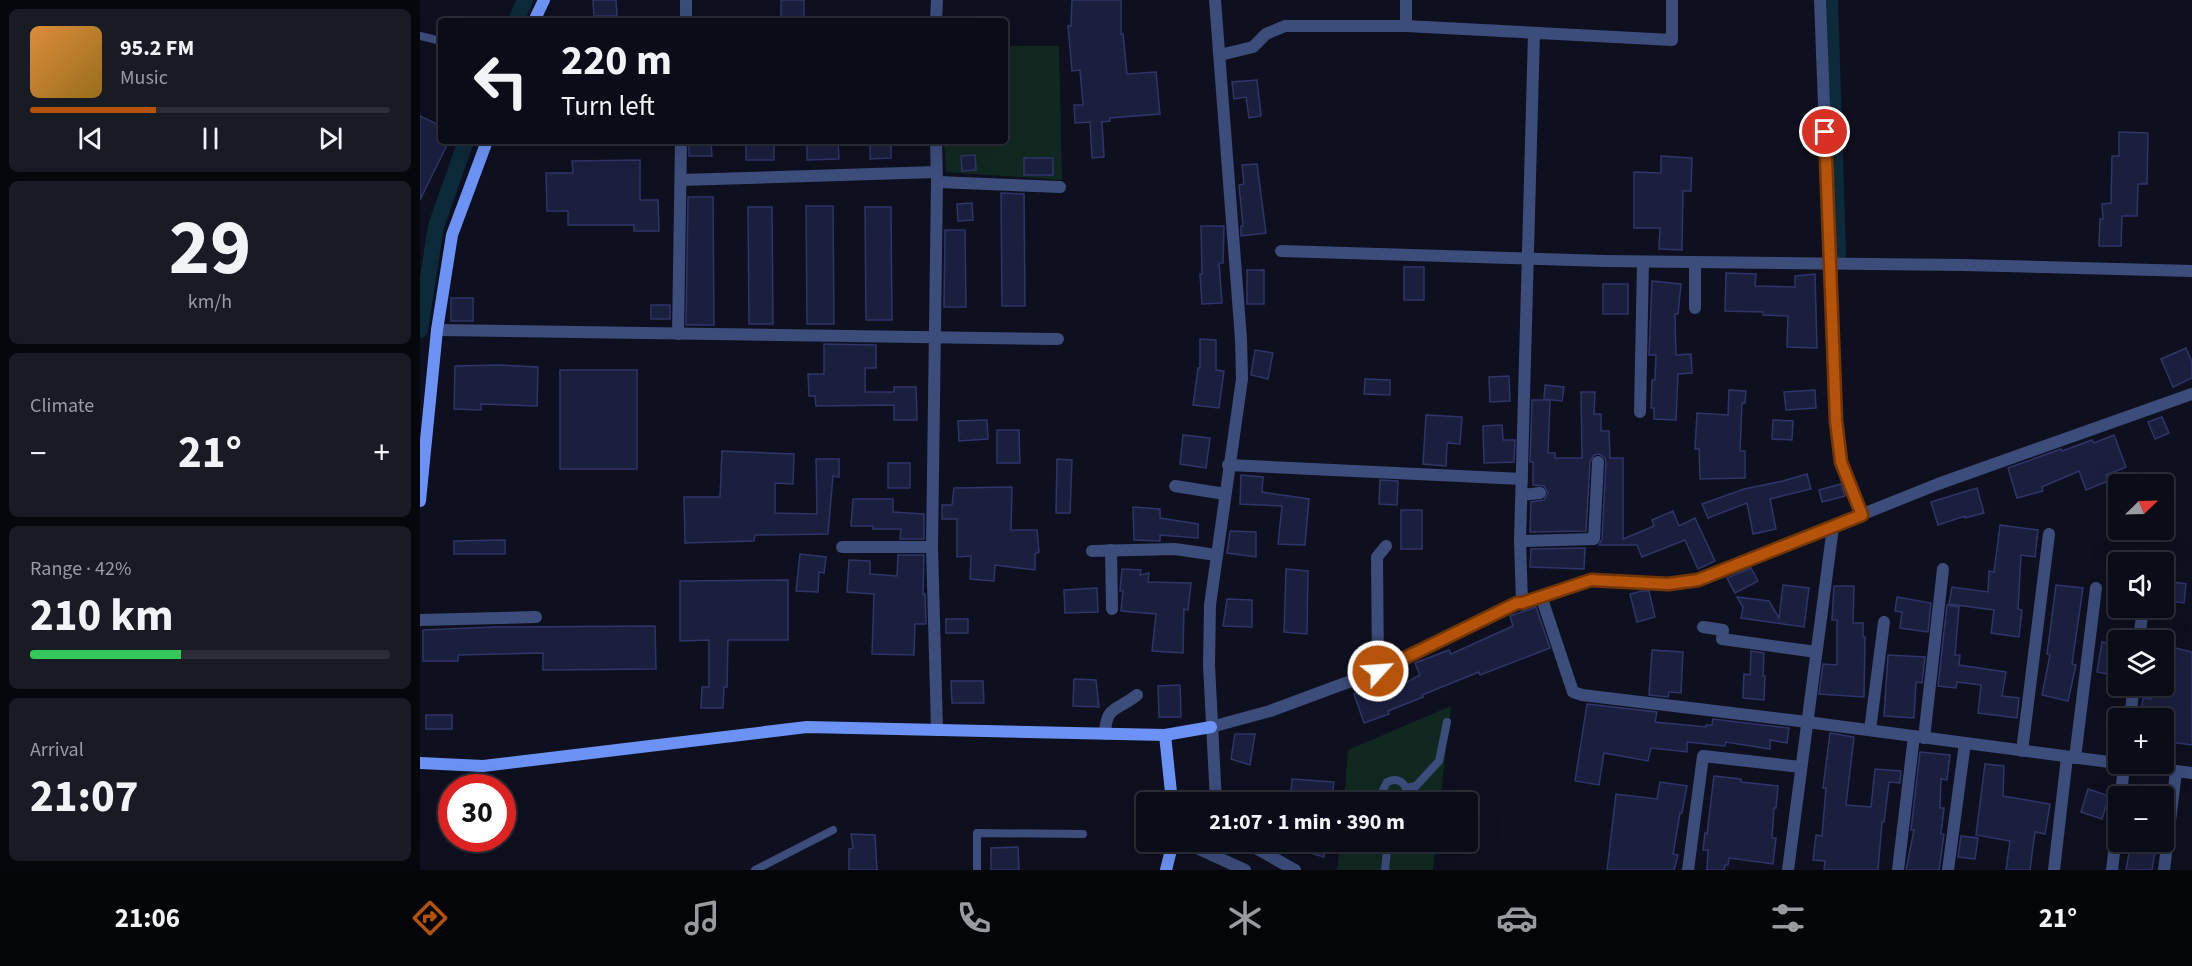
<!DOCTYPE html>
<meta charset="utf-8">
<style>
body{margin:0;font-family:"Source Sans 3",sans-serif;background:#181a24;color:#f1f3f6;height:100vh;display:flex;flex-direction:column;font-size:22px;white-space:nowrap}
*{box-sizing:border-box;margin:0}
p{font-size:20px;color:#999ba1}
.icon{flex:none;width:33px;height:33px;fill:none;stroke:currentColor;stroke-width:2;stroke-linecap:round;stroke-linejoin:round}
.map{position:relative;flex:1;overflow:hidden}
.details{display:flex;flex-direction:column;gap:9px;padding:9px;background:#06070d;width:420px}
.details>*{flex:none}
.top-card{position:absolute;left:18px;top:18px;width:570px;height:126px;border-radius:6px;box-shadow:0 6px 24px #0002,0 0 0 2px #2a2c36;background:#0a0c17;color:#f1f3f6;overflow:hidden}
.needle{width:39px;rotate:67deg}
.fabs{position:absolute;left:1688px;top:474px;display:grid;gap:12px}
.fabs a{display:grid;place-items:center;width:66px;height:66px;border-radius:6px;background:#0a0c17;box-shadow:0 6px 24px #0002,0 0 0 2px #2a2c36;font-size:30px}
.speed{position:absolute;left:18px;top:774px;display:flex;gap:12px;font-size:30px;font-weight:700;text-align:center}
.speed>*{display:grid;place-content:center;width:78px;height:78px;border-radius:50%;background:#0a0c17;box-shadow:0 6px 24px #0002,0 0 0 2px #2a2c36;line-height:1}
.speed .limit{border:9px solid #d22;background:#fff;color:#111}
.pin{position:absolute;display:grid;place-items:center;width:51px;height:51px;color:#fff;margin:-26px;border:3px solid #fff;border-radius:50%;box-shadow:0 2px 6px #0007}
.me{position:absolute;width:66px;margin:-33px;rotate:64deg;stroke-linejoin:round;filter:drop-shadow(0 0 4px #0008)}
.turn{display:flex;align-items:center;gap:21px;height:126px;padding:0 24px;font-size:27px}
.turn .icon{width:78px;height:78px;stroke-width:2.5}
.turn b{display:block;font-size:42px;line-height:51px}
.big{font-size:45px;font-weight:700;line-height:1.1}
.details .widget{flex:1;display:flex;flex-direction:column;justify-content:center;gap:9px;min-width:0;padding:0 21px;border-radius:9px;background:#181a24}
.details .dial{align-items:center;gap:0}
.dial b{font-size:78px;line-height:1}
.song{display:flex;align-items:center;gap:18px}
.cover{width:72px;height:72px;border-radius:9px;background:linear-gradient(135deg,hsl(30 70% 55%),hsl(40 70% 35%))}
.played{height:6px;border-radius:3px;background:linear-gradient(90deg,#b45309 35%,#2a2c36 35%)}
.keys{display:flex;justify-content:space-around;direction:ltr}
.heat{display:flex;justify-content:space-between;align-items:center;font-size:33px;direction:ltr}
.charge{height:9px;border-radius:4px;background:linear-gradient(90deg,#34c759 42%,#2a2c36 0)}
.trip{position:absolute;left:716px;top:792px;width:342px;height:60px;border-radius:6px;background:#0a0c17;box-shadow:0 6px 24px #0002,0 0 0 2px #2a2c36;font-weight:700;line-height:60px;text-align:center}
.menu{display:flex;height:96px;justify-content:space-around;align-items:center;background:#040509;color:#999ba1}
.menu .icon{width:42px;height:42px}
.menu .on{color:#b45309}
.menu b{font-size:27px;color:#f1f3f6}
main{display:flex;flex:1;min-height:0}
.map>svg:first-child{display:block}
.green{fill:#112820}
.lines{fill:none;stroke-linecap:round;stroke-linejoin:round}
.canal{stroke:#0c2a39;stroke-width:16}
.building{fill:#1b1f3e;stroke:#2f3569;stroke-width:1.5}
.lane{stroke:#3c4c7b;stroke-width:8}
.street{stroke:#3c4c7b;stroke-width:12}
.secondary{stroke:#6c92f5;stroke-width:12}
.route-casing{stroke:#753606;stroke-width:15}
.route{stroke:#b45309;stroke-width:10}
</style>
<main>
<section class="details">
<div class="widget">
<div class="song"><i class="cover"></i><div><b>95.2 FM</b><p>Music</p></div></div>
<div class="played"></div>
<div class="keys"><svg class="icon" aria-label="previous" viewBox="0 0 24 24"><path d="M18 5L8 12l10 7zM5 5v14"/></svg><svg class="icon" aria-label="pause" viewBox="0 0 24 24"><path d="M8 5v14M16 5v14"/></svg><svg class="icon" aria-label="next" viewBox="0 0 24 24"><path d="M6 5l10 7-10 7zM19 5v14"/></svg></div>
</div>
<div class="widget dial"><b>29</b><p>km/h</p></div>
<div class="widget"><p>Climate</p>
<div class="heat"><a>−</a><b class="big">21°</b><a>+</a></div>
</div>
<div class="widget"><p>Range · 42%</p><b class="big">210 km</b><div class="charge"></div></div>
<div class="widget"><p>Arrival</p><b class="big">21:07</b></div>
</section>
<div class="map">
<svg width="1772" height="870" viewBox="0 0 1772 870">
<rect width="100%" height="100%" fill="#0e101f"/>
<g class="green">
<path d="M585 46H639L642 180 526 172 524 141H585Z"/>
<path d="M1031 706 1020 802H924L928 750Z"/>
<path d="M920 842H1016L1013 870H917Z"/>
</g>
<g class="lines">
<g class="canal">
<path d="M1410 0 1418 254"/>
<path d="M96 21 105 0"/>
<path d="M0 330 16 226 46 141"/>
</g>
</g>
<g class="building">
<path d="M173 0H196L197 16H174Z"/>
<rect x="361" y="0" width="23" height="20"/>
<path d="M652 0H701V34H703L707 74 736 72 740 114 690 118V121L682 122 684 157 672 158 670 122 655 123 654 105H663L660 70 652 71 648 26H651Z"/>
<path d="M837 80 841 116 829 118 826 97 814 99 812 82Z"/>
<path d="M0 116 21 126V141H29L0 200Z"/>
<path d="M1699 132 1728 133 1727 184H1718L1717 216H1702L1701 246H1679L1680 219H1683L1682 204 1691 203 1692 156H1699Z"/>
<path d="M269 141H291L292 156H269Z"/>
<rect x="326" y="141" width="28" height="19"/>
<path d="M387 141H418L419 159 387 160Z"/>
<path d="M450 141H471V158L450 159Z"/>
<path d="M555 155 556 170 542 171 541 156Z"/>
<path d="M1241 156 1272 158 1271 191H1263L1262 250 1239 249 1240 228H1214V172L1241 173Z"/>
<rect x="604" y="158" width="29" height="17"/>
<path d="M220 160V200H238L239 231H214V225H148V211H127L126 173H153L152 161Z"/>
<path d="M837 164 846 233 821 236V226H823L819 185 824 184 822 165Z"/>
<path d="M581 193 604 194 605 306H582Z"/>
<path d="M268 197H293L294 325H266Z"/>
<path d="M552 203 553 220 538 221 537 204Z"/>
<path d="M386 206H413L414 324H387Z"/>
<path d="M328 207H352L353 324H329Z"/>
<path d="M445 207H471L472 320H446Z"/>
<path d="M781 226H804L803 263H799L802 303 782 304 780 274H782Z"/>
<path d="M525 230H545L546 307H524Z"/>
<rect x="984" y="267" width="20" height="33"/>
<rect x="827" y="270" width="17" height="34"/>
<path d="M1306 273 1336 274 1335 286 1375 287V276L1395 274 1397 348 1367 347 1368 316 1343 315V312L1305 311Z"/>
<path d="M1232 281 1261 284 1258 314H1255L1256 355 1271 354 1272 373 1258 374 1256 420 1234 419V408H1231L1232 380H1235L1236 355H1229Z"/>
<rect x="1183" y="284" width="25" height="30"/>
<rect x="31" y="298" width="22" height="23"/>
<rect x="231" y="305" width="19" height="14"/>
<path d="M780 339 796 340V370L804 371 799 408 773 405 778 368H780Z"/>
<path d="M404 344 456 345V368H445V392H474V387H496L497 420H474V405L396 406 395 396H389L388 374H404Z"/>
<path d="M1766 348 1772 362V378L1753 387 1741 359Z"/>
<path d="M835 350 853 353 848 379 831 375Z"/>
<path d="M78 365 118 367 117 406 61 404V410L34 409 35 366Z"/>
<rect x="140" y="370" width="77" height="99"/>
<path d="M1089 376 1090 401 1070 402 1069 377Z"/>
<path d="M945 379 970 380V395L944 394Z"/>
<path d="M1125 385 1144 387 1142 401 1124 399Z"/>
<path d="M1309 390 1326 391 1325 403H1322L1320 451H1325V478L1280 479 1279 449H1275L1277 413 1308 415Z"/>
<path d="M1395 390 1396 408 1366 410 1364 392Z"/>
<path d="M1161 392H1175L1174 414H1181V431H1189L1190 458H1203V539L1234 526 1232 520 1253 511 1259 526 1275 518 1295 561 1278 569 1265 540 1222 557 1217 545H1179L1182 539 1186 462 1185 458 1179 454 1174 455 1170 462 1166 531 1110 532 1111 502 1124 500 1128 493 1124 486 1113 485V462H1110L1112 400H1130L1128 453H1135V458H1162Z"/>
<path d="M1006 415 1042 417 1040 444 1027 443 1026 466 1003 464Z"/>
<path d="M1742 417 1749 433 1735 439 1728 422Z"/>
<path d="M567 420 568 439 539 441 538 421Z"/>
<path d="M1353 420 1373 421 1372 440 1352 439Z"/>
<path d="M1082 425 1083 440H1095L1094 462 1064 463 1063 426Z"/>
<path d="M577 430H599L600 463H577Z"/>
<path d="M763 435 790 438 786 468 760 464Z"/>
<path d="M1694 435 1706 467 1686 475 1688 481 1666 490 1659 471 1622 487 1623 491 1597 498 1588 468 1641 449 1642 451 1672 440 1674 443Z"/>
<path d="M302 451 374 454 373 484 355 483V513L397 514 396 459H419V477L413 476 408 534 335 535 334 541 265 543 264 497H300Z"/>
<path d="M637 459 652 460 650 513H636Z"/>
<rect x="468" y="463" width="22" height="25"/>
<path d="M1387 474 1391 489 1350 499 1356 529 1333 534 1327 503 1288 518 1282 504 1324 489 1363 481Z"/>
<path d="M821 475 843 477 842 492 889 499 885 545 858 544 862 506 820 504Z"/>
<path d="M960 480 978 481 977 505 959 504Z"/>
<path d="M1421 484 1425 496 1402 502 1399 490Z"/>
<path d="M592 487 591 530H617L619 552 615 554V570L575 565 574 581 550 579 551 556 537 557V519H522V505H532L534 488Z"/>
<path d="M1557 488 1564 513 1545 518V516L1518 525 1511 502Z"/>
<path d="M433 499H473V512L504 514V539H480L481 529H453V526H431Z"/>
<path d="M713 507 740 509V518L778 524V538L740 535V541L714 540Z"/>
<rect x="981" y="510" width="21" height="39"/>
<path d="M1580 525 1618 530 1615 557 1601 555 1598 609 1602 610 1599 637 1571 633 1574 610 1529 604 1532 587 1568 592 1569 571 1574 572Z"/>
<path d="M810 531 836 532V557L807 553Z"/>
<path d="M85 540V554H34V541Z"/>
<path d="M1165 548 1164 569 1110 567 1111 549Z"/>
<path d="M380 554 406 557 404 573 399 572 398 592 376 591Z"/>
<path d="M478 555H504L503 594H505L506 624H495L494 655 452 654 454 594 427 592 429 560 450 561V574L477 576Z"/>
<path d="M1331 568 1338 581 1315 593 1307 578Z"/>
<path d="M702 569 721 570 720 575 729 573 728 582 771 583 768 610 764 609 763 653 732 651 736 614 701 611 703 591H700Z"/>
<path d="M866 569 888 571 887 634 864 632Z"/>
<path d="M368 580V640H308L307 687H304L303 708H281L282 687H289V640L260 641V581Z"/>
<path d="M1746 581 1766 584 1764 603 1744 600Z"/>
<path d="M1363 585 1389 588 1384 627 1321 618 1323 607 1317 597 1349 601 1359 618Z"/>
<path d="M1636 585 1663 588 1652 664 1656 665 1648 701 1622 695 1630 655 1627 654Z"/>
<path d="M1414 586H1434L1433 623H1443V637H1445L1444 697 1399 694 1403 664 1417 665V620H1412Z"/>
<path d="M677 588 678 612 645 613 644 590Z"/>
<path d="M1222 591H1229L1235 617 1217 622 1210 594Z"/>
<path d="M1477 597 1511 603 1508 632 1480 628 1482 612 1475 611Z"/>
<path d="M807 599 832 600V627L803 626Z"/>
<path d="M1527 605 1539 607 1535 655H1540L1539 665 1586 672 1582 696 1599 698 1597 718 1558 713 1561 685 1537 682 1536 688 1518 686Z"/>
<path d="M1116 607 1130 648 1060 675 1059 672 1002 695 1003 697 968 711 969 714 944 723 934 694 957 684 962 696 1000 675 995 663 1029 650 1031 654 1093 626 1090 616Z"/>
<rect x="526" y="619" width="22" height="14"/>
<path d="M235 626 236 669 123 670V653L38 655V661H3V630L75 627Z"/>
<path d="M1682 642 1698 645V676L1677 672Z"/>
<path d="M1743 645 1772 652V745L1743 741V718H1720L1723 698 1731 699 1733 686H1743Z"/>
<path d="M1232 650 1263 652 1261 693 1249 692 1248 697 1229 695Z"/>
<path d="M1331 651 1344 653 1343 676H1345L1344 700 1323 698 1324 674 1330 675Z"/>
<path d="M1468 655 1505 657 1502 683 1496 682 1494 718 1464 716Z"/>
<path d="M654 679 676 680 679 707 653 706Z"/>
<path d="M531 681H563L564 703H532Z"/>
<path d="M760 685 761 717H739L738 686Z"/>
<path d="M1167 704 1237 712 1235 722 1286 727V725H1292L1293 719 1369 728 1367 743 1350 740V749L1306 742 1305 746 1267 742V752L1231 748 1228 761 1184 753 1179 785 1155 781Z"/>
<rect x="6" y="715" width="26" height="14"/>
<path d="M1410 733 1434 737 1426 805 1451 807 1455 769 1481 771 1480 783 1469 782 1464 822H1462L1458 870H1404L1405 861 1393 860 1396 835 1402 836 1406 788H1403Z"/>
<path d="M815 734H835L830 765 811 759Z"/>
<path d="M1500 752 1530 755 1527 780 1521 779 1520 808H1524L1521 834H1524L1519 870H1486L1494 830H1491Z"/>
<path d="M1565 764 1584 766 1583 796 1630 804 1625 834 1615 832 1610 870H1586L1590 841 1556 835Z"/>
<path d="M1294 776 1321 779V782L1358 786 1356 808H1354L1352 838H1356L1353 864 1309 858 1308 865H1305L1304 870H1287L1288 850H1283L1285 833 1287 834Z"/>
<path d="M872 779 914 782 911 802H870Z"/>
<path d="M1240 782 1267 786 1262 813H1260L1253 854 1258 855 1254 870H1187L1196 794 1237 799Z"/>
<path d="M1668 789 1689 796 1682 819 1661 812Z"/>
<path d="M431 834 455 835 457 870H429V849L433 848Z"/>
<path d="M1541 836 1558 838 1555 859 1538 857Z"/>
<path d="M864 842H906L904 857 863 845Z"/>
<path d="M1711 842 1736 846 1732 870H1706Z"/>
<path d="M598 847 599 870H571V848Z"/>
</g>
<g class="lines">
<g class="lane">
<path d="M0 36 21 41"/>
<path d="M986 788 996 786 1019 761 1027 722"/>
<path d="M970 802 965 799 963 790 967 782C975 778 982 780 986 788L985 797 979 802"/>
<path d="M335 870 413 830"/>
<path d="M557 870V833L663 834"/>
<path d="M965 870 968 842"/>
</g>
<g class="street">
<path d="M266 0V21"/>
<path d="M795 0 821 339 822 379 790 605 789 665 796 802"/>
<path d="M986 0V26"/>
<path d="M1400 0 1416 421 1421 462 1442 515"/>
<path d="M516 21 517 0"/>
<path d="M800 55 833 47 846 34 865 26H986L1252 40V0"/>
<path d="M516 141 517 182 512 547 517 730"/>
<path d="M261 180 516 172"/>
<path d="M517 182 640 187"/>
<path d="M861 251 1185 261 1543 265 1772 271"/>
<path d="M1275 262V308"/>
<path d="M17 330 638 339"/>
<path d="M258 334 261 141"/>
<path d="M1220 412 1223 262"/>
<path d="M808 465 1102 479"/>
<path d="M755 486 805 494"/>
<path d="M1102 495 1120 493"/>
<path d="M1100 541 1174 539 1178 462"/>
<path d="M422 547H512"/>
<path d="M691 550 692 609"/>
<path d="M672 551 755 549 796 555"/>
<path d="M1121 596 1153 692 1162 695 1387 722 1772 773"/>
<path d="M1102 603 1100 541 1114 33"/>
<path d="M0 620 116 617"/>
<path d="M1283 627 1303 630 1302 639 1396 652"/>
<path d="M1719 640 1723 608"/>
<path d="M958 671 957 557 966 546"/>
<path d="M1710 718 1714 686"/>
<path d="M791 727 850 711 958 671 1097 603H1102L1171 580 1248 584 1278 580 1518 484 1772 394"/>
<path d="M1450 730 1464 622"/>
<path d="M685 734C686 705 697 711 717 695"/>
<path d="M1504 738 1523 569"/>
<path d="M1602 751 1629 534"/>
<path d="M1655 758 1676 588"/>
<path d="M1701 796 1704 764"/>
<path d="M825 842 875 870"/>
<path d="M768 844 825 870"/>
<path d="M1268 870 1283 756 1381 767"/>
<path d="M1368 870 1413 527"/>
<path d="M1478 870 1494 736"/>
<path d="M1528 870 1545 743"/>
<path d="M1634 870 1647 757"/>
<path d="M1692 870 1698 819"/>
<path d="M1744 870 1756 772"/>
</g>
<g class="secondary">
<path d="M114 21 124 0"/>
<path d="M0 501 17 330 32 235 67 141"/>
<path d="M745 735 752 802"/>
<path d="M0 763 63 766 387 727 745 735 791 727"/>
<path d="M746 870 753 842"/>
</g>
</g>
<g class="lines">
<defs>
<path id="route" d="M958 671 1097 603H1102L1171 580 1248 584 1278 580 1442 515 1421 462 1416 421 1405 132"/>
</defs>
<use href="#route" class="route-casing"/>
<use href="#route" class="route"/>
</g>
</svg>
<div class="fabs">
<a><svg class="needle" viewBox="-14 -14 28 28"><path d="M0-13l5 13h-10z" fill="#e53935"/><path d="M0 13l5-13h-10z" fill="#999ba1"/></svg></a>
<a><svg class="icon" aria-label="sound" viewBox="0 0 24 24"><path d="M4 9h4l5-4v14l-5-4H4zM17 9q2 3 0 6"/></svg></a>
<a><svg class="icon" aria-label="layers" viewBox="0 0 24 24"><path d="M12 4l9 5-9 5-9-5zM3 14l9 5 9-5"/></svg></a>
<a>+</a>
<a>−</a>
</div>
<div class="speed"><div class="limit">30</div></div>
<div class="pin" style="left:1405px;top:132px;background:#d93025"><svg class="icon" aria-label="arrive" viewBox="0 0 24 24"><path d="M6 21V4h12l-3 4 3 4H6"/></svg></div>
<svg class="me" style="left:958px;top:671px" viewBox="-20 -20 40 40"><circle r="17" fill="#b45309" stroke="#fff" stroke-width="3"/><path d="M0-11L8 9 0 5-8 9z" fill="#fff"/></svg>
<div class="trip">21:07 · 1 min · 390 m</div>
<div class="top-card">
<div class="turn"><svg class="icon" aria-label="left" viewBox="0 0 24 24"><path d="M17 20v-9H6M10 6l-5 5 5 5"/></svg><div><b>220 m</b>Turn left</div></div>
</div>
</div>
</main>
<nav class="menu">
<b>21:06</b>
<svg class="icon on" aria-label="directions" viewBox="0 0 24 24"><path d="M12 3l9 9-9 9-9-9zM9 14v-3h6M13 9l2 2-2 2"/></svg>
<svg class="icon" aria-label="music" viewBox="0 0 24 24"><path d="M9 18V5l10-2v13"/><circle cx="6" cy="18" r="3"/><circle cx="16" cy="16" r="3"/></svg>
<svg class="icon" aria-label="phone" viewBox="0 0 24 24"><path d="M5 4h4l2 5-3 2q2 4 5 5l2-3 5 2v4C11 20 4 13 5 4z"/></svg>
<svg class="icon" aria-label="climate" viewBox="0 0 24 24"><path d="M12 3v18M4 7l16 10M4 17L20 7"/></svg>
<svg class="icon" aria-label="car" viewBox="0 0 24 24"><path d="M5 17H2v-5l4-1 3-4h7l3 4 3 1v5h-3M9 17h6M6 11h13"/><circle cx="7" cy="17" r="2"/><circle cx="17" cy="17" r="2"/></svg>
<svg class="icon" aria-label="filters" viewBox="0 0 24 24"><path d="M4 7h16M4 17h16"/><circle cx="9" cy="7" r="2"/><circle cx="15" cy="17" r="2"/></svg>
<b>21°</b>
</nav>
